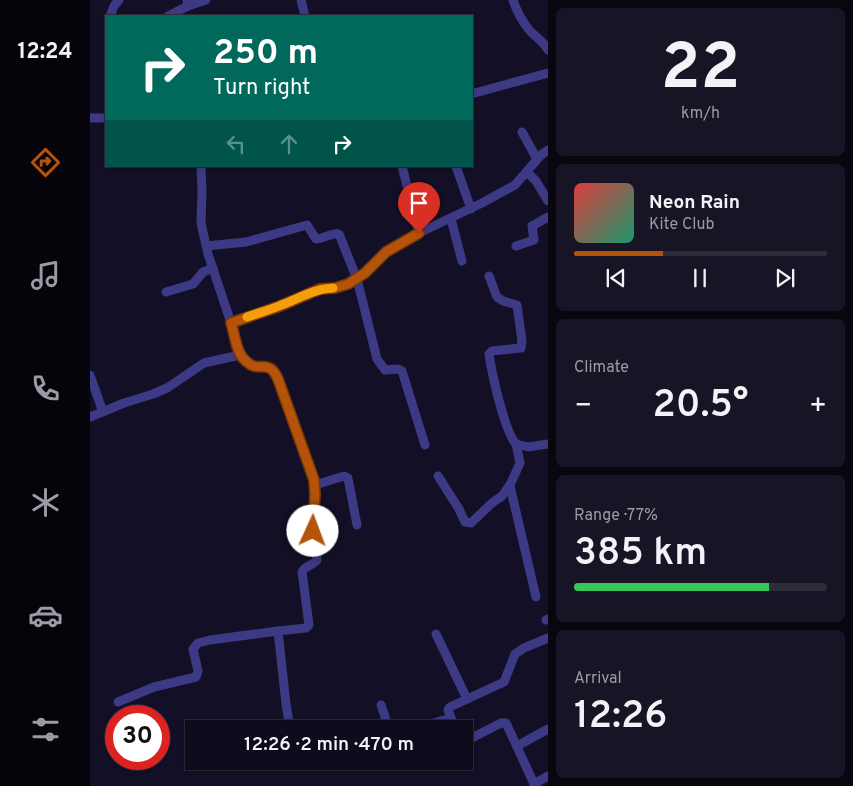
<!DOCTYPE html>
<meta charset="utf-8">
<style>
body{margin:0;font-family:Overpass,sans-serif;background:#171425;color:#f1f3f6;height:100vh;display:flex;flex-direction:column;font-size:19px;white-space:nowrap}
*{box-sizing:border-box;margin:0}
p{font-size:16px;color:#9b9ba3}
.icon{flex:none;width:28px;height:28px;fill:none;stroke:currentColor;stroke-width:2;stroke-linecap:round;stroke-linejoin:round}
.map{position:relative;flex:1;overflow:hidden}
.details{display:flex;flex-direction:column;gap:8px;padding:8px;background:#08060f;width:305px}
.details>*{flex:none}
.guide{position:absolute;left:15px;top:15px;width:368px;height:152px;border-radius:0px;box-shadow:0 1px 4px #0004,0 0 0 1px #2e2b3b;background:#00695c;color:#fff;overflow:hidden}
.speed{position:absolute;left:15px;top:705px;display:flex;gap:10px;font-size:25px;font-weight:700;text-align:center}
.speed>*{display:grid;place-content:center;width:65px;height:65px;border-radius:50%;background:#0e0b1c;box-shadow:0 1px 4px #0004,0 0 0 1px #2e2b3b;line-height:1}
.speed .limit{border:8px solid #d22;background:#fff;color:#111}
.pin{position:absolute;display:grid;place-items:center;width:42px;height:42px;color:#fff;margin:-51px -21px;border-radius:50% 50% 50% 0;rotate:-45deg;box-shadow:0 0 5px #0007}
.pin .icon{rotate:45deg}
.me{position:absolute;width:55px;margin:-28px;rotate:2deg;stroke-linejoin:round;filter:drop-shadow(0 0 4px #0008)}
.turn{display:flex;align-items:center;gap:18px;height:105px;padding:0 25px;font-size:22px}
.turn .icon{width:65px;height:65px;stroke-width:2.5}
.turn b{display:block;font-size:35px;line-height:42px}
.lanes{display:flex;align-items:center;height:48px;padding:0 25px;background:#0003;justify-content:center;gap:25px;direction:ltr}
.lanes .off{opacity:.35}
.big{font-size:38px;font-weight:600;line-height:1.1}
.details .widget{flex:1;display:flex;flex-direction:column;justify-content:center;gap:8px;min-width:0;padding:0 18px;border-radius:8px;background:#171425}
.details .dial{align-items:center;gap:0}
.dial b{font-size:65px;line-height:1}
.song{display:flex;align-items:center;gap:15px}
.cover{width:60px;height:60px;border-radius:8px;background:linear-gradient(135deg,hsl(0 70% 55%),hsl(160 70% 35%))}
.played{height:5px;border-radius:2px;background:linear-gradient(90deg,#b45309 35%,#2e2b3b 35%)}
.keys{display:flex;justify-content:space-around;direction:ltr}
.heat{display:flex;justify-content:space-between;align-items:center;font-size:28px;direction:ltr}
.charge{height:8px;border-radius:4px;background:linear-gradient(90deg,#34c759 77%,#2e2b3b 0)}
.trip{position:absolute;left:95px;top:720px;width:288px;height:50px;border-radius:0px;background:#0e0b1c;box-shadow:0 1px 4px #0004,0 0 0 1px #2e2b3b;font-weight:600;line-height:50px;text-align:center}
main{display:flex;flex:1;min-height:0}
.menu{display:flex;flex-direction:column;width:90px;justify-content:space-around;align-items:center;background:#06040b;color:#9b9ba3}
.menu .icon{width:35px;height:35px}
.menu .current{color:#b45309}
.menu b{font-size:22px;color:#f1f3f6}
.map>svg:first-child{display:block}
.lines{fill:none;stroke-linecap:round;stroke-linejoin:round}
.minor{stroke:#3d3a85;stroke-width:9}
.route-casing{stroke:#753606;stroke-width:12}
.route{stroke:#b45309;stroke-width:9}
.slow{stroke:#f59e0b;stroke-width:9}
</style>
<main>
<nav class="menu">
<b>12:24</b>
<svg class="icon current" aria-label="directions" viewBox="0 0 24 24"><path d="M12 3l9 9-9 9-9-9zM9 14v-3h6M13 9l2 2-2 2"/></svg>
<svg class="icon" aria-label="music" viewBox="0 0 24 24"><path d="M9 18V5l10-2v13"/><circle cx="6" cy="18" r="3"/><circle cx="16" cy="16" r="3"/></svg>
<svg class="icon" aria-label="phone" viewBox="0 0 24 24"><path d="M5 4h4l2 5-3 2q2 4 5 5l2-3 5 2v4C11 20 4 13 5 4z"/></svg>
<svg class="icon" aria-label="climate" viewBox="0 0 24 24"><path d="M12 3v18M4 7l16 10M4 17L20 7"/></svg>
<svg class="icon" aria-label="car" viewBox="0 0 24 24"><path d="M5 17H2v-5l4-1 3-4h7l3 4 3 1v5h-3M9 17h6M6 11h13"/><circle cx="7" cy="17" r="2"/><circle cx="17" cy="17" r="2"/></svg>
<svg class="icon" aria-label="filters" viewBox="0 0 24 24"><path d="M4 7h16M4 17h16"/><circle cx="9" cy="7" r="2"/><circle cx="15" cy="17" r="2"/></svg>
</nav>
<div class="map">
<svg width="458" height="786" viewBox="0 0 458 786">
<rect width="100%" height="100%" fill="#130f26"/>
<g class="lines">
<g class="minor">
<path d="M211 0 215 16"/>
<path d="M423 0C427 12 433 23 441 32 448 39 454 42 458 50"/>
<path d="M98 6 116 0"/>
<path d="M20 16 24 6 29 0"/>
<path d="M78 16 98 6 97 0"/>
<path d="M381 94 458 73"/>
<path d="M0 118H16"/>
<path d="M432 132 447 159"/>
<path d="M111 166 112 192 111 223 118 254 141 323"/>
<path d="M312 166 329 233"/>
<path d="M366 166 381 209"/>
<path d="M437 172 446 181 458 201"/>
<path d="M361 219 372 261"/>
<path d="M116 246 156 242 217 225 226 239C234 239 241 232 249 234L267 279 287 359 295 370 308 369 312 371 335 445"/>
<path d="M426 246 444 240 442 226 458 217"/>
<path d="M399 276 407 297 413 301 427 305 432 341 431 348 402 351 399 354C402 374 414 430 426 444L438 447 458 444"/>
<path d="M76 292 103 284 113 272 123 268"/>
<path d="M150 355 159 365 182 369 188 379 197 403 225 488 223 531 227 560C223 566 215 565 212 572L219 625 216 628 188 631 196 704 200 729"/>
<path d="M0 375 13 412"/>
<path d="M0 417 34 403 63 394 77 388 114 363 150 355 141 323 190 306 216 294 230 289 251 287 267 279 296 252 333 231 392 203 425 185 451 155 458 150"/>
<path d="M348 476 369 509 375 522 381 523 402 503 412 496 421 483 430 463 426 444"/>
<path d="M225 485 254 476 258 478 267 525"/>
<path d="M420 486 446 597"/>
<path d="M456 620 458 619"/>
<path d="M346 634 377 699"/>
<path d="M28 702 64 687 106 677 108 671 103 649 108 643 120 640 188 631"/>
<path d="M291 705 299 729"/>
<path d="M323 729 361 718"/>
<path d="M365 729 358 710 360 707 414 682 425 654 434 648 458 638"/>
<path d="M374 742 411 723H416L445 786"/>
<path d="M427 746 458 729"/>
<path d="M444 784 458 776"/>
</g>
</g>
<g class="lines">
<defs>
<path id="route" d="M223 531 225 494 224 480 188 379C178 357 170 374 157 362 146 354 145 335 141 323L190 306 230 289 245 288 258 284 275 273 296 252 329 233"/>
</defs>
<use href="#route" class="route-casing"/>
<use href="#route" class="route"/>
<path class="slow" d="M157 317C168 313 180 310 191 305 208 299 223 289 243 288"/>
</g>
</svg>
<div class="speed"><div class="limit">30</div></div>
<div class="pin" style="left:329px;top:233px;background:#d93025"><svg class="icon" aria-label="arrive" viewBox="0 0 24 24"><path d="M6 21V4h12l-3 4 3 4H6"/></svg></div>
<svg class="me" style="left:223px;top:531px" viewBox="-20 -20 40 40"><circle r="19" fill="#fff"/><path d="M0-13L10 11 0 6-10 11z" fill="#b45309"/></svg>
<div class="trip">12:26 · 2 min · 470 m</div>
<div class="guide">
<div class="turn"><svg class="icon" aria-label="right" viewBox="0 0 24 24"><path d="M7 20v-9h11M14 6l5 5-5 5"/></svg><div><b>250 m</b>Turn right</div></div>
<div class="lanes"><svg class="icon off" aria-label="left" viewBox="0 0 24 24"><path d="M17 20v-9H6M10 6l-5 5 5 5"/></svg><svg class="icon off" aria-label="ahead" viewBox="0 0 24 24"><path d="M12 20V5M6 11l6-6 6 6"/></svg><svg class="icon" aria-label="right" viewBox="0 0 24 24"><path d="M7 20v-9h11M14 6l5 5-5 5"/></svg></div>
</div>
</div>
<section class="details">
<div class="widget dial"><b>22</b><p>km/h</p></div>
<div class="widget">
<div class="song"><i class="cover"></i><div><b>Neon Rain</b><p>Kite Club</p></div></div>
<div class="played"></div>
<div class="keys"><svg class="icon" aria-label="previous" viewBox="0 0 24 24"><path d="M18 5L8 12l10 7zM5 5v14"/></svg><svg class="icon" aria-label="pause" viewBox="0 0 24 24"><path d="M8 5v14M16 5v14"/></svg><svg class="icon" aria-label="next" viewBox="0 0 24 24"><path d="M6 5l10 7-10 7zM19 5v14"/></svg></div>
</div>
<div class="widget"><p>Climate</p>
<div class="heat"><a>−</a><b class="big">20.5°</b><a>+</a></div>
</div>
<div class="widget"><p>Range · 77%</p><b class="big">385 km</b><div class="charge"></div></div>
<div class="widget"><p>Arrival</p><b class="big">12:26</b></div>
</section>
</main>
